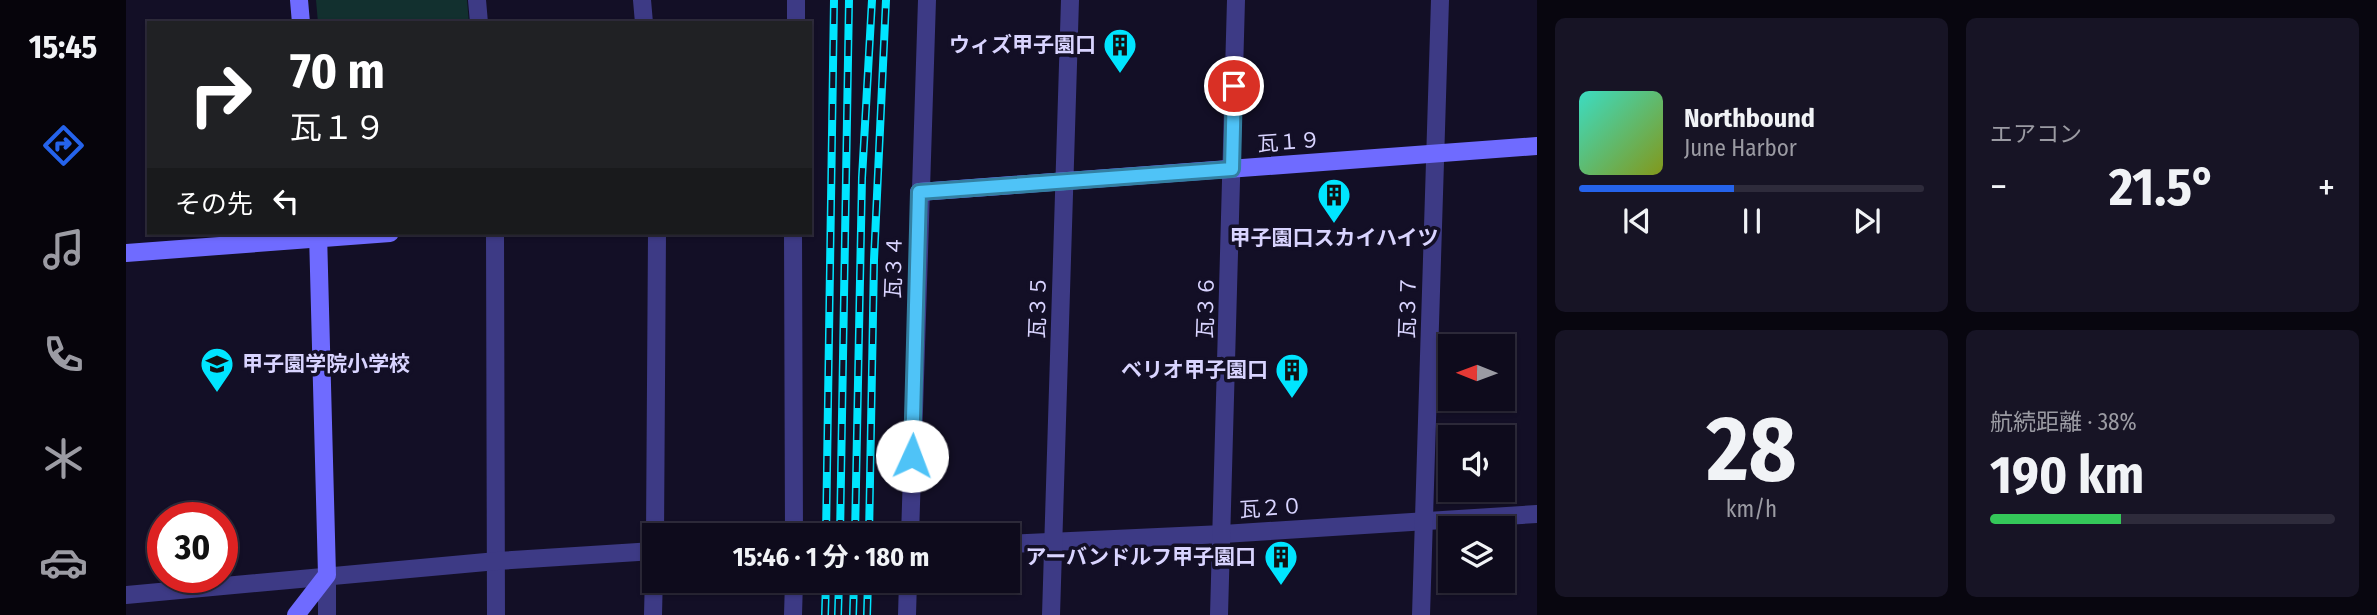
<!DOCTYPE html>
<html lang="ja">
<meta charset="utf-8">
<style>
body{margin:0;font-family:"Fira Sans Condensed","Noto Sans JP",sans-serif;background:#171425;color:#f1f3f6;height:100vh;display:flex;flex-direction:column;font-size:26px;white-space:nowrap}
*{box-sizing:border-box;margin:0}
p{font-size:23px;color:#9b9ba3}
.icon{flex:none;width:38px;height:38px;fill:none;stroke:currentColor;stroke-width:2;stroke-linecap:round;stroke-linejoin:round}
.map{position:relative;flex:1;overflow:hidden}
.details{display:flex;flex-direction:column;gap:18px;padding:18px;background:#08060f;width:840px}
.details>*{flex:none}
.guide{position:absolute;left:21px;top:21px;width:665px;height:214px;border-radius:0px;box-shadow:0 2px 5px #0004,0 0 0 2px #2e2b3b;background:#202124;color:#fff;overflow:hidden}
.needle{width:46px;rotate:271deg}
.buttons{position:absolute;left:1312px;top:334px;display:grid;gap:14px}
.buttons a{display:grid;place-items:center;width:77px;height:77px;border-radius:0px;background:#0e0b1c;box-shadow:0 2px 5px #0004,0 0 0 2px #2e2b3b;font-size:35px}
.speed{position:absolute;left:21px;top:502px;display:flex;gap:14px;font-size:35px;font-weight:700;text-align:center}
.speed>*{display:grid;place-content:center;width:91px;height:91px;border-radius:50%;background:#0e0b1c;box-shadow:0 2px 5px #0004,0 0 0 2px #2e2b3b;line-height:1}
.speed .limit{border:10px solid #d22;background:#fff;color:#111}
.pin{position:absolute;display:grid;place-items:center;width:60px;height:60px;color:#fff;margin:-30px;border:4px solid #fff;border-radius:50%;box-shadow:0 2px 7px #0007}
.me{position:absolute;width:77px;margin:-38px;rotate:2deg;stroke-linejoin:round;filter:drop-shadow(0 0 5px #0008)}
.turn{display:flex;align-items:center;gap:24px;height:147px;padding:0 28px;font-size:32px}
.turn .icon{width:91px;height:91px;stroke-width:2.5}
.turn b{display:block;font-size:49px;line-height:60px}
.then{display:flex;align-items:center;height:66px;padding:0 28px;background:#0003;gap:14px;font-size:26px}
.big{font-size:52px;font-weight:700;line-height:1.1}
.details .card{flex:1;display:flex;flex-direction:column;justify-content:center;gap:10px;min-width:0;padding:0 24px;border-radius:10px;background:#171425}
.details .dial{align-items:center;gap:0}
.dial b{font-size:91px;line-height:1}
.song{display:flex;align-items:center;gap:21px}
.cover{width:84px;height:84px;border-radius:10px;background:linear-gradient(135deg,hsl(170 70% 55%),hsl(70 70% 35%))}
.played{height:7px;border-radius:4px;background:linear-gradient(90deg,#2563eb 45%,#2e2b3b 45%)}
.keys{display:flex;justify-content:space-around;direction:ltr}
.heat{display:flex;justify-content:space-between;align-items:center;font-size:38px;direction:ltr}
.charge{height:10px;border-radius:5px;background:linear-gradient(90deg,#34c759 38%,#2e2b3b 0)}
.details .tiles{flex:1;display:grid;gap:18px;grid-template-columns:repeat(2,1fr)}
.trip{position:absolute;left:516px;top:523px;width:378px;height:70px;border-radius:0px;background:#0e0b1c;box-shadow:0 2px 5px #0004,0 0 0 2px #2e2b3b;font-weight:700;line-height:70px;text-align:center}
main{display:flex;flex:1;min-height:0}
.tabs{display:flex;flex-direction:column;width:126px;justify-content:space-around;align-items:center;background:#06040b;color:#9b9ba3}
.tabs .icon{width:49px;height:49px}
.tabs .on{color:#2563eb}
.tabs b{font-size:32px;color:#f1f3f6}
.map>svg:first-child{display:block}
.green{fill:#12302f}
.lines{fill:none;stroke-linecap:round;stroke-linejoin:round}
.street{stroke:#3d3a85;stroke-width:18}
.secondary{stroke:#6f6bff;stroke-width:18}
.rail-casing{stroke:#00e5ff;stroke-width:8}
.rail{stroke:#130f26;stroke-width:5;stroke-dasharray:16;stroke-linecap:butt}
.route-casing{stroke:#337fa1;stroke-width:18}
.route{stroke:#4fc3f7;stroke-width:12}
.labels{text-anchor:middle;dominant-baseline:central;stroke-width:7;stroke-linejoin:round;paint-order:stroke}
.poi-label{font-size:21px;font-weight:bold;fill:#d9d4ff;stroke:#130f26;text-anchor:end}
.street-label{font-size:21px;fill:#d9d4ff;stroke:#130f26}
</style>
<main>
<nav class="tabs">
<b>15:45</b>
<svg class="icon on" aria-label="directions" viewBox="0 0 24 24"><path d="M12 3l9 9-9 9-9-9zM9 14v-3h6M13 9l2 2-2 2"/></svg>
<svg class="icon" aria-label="music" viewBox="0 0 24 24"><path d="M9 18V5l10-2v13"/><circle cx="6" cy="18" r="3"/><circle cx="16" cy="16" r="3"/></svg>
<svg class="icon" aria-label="phone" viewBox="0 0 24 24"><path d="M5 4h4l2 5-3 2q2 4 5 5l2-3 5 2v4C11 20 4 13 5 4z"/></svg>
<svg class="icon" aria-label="climate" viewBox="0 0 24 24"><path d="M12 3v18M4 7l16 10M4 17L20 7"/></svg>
<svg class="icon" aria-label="car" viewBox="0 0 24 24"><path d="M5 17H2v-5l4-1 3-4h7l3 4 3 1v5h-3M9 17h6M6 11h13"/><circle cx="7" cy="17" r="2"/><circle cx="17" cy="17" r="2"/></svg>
</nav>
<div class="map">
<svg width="1411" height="615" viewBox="0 0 1411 615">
<rect width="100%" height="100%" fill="#130f26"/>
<path class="green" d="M190 0H341L343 23H192Z"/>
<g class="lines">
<g class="street">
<path d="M351 0 353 23"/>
<path d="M516 0 518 23"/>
<path d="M670 23V0"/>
<path d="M369 233 370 615"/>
<path d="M667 233 668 536"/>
<path d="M529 536 531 233"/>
<path d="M784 536 801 0"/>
<path d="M882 544 1097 534 1411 514"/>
<path d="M0 595 371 561 528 551"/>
<path d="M201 615V575"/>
<path d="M527 615 528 573"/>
<path d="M667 615 668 581"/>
<path d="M781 615 782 581"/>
<path d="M925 615 944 0"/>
<path d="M1093 615 1110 0"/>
<path d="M1295 615 1314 0"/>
</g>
<g class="secondary">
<path d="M173 0 175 23"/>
<path d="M793 192 1411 146"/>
<path d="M0 253 264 233"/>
<path d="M170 615 201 575 192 233"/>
</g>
<defs>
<g id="rail">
<path d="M700 536 708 0"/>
<path d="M714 536 723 0"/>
<path d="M729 536 736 178 746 0"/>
<path d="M743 536 748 260 760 0"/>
<path d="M699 615 700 581"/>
<path d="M712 615 713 581"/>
<path d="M727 615 728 581"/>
<path d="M741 615 742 581"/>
</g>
</defs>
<use href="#rail" class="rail-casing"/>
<use href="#rail" class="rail"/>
</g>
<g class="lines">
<defs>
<path id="route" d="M786 456 793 192 1106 169 1108 86"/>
</defs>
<use href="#route" class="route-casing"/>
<use href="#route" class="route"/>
</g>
<defs>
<symbol id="building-pin" viewBox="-11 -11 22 30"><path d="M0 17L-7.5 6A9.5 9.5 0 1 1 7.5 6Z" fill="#00e5ff" stroke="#130f26"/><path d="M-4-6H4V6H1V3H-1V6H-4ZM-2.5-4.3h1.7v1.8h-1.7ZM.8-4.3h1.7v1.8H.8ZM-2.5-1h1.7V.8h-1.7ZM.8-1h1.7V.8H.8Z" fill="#111"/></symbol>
<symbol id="school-pin" viewBox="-11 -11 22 30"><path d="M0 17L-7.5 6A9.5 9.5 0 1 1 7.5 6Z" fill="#00e5ff" stroke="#130f26"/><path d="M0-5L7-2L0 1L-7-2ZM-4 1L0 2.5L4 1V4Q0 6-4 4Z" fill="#111"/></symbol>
</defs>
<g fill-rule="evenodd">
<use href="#building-pin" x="975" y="26" width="38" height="52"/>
<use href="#building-pin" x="1189" y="176" width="38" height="52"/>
<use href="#school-pin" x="72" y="345" width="38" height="52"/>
<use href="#building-pin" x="1147" y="351" width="38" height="52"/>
<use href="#building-pin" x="1136" y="538" width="38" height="52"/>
</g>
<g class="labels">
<g class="poi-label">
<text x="970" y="45">ウィズ甲子園口</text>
<text x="1208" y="238" text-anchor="middle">甲子園口スカイハイツ</text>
<text x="116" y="364" text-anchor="start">甲子園学院小学校</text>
<text x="1142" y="370">ベリオ甲子園口</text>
<text x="1130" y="557">アーバンドルフ甲子園口</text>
</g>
<g class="street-label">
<text transform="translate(1163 142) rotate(-4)">瓦１９</text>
<text transform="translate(768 267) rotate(-88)">瓦３４</text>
<text transform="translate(912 307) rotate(-88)">瓦３５</text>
<text transform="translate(1080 307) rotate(-88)">瓦３６</text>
<text transform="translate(1282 307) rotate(-88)">瓦３７</text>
<text transform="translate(1145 508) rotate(-4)">瓦２０</text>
</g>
</g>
</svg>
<div class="buttons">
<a><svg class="needle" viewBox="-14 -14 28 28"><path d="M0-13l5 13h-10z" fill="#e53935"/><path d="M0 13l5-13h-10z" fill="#9b9ba3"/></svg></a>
<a><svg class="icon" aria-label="sound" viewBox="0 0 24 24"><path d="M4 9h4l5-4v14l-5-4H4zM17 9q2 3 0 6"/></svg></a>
<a><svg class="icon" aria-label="layers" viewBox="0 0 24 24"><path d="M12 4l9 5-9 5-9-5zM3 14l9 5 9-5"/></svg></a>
</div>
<div class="speed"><div class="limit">30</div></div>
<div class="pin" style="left:1108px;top:86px;background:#d93025"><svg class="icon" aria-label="arrive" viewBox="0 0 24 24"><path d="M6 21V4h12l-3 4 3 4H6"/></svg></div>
<svg class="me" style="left:786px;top:456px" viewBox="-20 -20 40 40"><circle r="19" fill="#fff"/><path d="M0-13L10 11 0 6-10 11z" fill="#4fc3f7"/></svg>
<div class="trip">15:46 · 1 分 · 180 m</div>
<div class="guide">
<div class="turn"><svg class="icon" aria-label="right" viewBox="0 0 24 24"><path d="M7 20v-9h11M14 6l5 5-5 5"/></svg><div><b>70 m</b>瓦１９</div></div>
<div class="then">その先<svg class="icon" aria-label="left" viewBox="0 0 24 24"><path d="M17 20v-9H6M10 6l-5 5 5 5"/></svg></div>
</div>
</div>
<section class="details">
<div class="tiles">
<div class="card">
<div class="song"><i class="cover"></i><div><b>Northbound</b><p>June Harbor</p></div></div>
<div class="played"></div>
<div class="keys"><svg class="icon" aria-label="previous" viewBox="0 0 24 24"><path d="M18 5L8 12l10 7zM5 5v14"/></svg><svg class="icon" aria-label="pause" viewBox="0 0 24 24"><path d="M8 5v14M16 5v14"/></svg><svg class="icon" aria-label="next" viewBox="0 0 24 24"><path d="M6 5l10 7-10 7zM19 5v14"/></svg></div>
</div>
<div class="card"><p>エアコン</p>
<div class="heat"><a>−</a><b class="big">21.5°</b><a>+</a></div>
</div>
<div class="card dial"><b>28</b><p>km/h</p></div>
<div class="card"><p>航続距離 · 38%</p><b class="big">190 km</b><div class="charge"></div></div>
</div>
</section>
</main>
